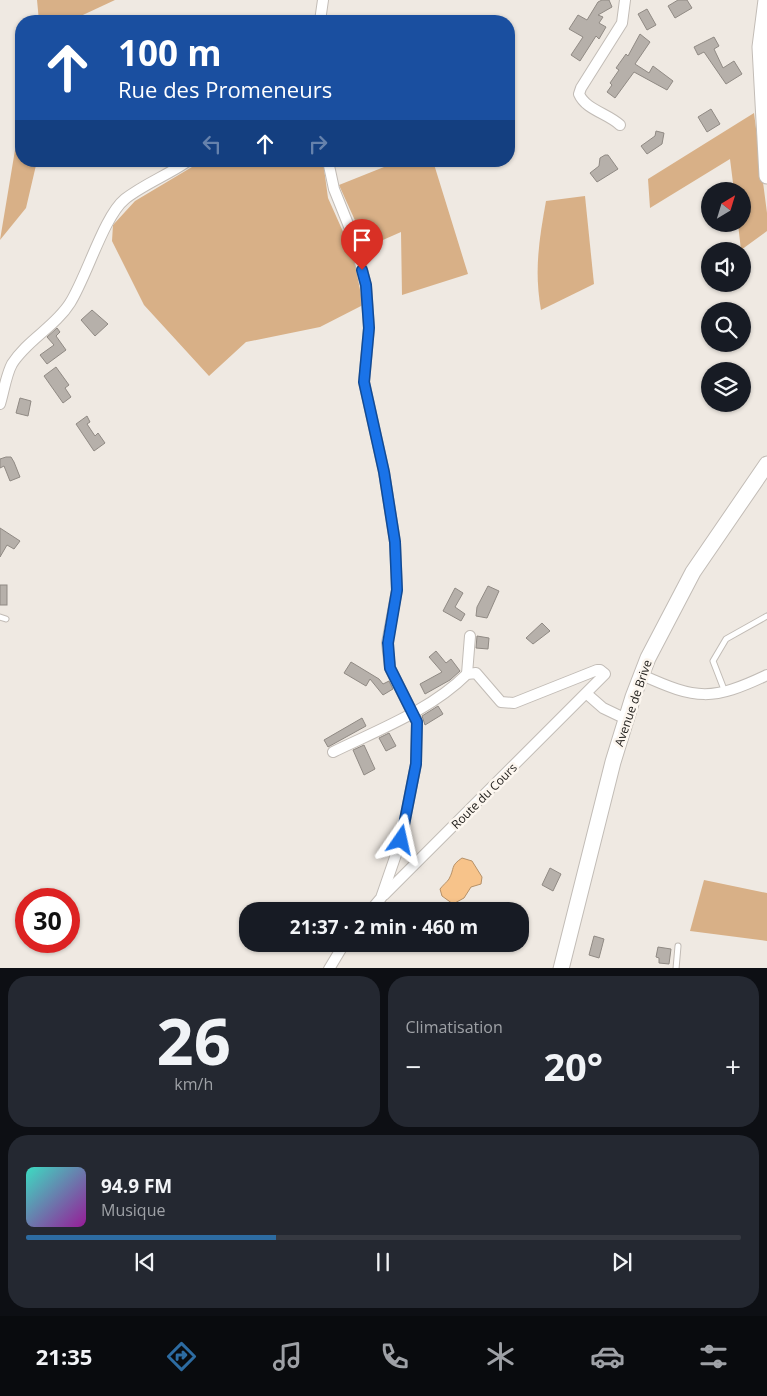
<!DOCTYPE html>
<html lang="fr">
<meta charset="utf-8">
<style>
body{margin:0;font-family:"Open Sans",sans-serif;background:#242831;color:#f1f3f6;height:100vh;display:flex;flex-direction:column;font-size:19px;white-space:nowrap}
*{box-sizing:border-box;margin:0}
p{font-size:16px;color:#9ea1a6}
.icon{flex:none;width:28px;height:28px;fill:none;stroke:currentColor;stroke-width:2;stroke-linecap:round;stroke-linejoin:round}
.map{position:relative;height:968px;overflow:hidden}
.sheet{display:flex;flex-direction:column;gap:8px;padding:8px;background:#0d0f14;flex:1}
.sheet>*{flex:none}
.guide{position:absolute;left:15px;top:15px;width:500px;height:152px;border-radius:20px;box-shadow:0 1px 4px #0004;background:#1a4fa0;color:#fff;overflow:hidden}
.needle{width:32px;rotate:38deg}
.controls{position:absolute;left:701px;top:182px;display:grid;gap:10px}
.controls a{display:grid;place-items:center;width:50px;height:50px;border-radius:50%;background:#171b24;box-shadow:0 1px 4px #0004;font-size:25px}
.speed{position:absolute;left:15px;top:888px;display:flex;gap:10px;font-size:25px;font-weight:700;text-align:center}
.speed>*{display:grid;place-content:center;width:65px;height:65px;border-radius:50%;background:#171b24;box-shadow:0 1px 4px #0004;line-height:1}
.speed .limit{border:8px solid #d22;background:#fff;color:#111}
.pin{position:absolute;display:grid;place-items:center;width:42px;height:42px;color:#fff;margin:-51px -21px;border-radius:50% 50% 50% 0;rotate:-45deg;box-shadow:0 0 5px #0007}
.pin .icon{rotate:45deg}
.me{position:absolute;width:55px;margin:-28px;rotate:11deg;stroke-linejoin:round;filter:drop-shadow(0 0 4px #0008)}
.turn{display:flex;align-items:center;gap:18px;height:105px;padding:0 20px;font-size:22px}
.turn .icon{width:65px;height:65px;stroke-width:2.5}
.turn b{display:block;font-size:35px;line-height:42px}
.lanes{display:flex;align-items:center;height:48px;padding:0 20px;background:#0003;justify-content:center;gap:25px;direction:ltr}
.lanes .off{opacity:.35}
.big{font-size:38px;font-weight:700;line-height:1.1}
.sheet .card{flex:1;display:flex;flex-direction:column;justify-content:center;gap:8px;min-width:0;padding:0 18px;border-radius:20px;background:#242831}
.sheet .dial{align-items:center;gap:0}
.dial b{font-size:65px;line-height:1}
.song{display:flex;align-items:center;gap:15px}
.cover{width:60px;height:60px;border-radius:8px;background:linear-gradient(135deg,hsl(170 70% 55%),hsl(300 70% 35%))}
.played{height:5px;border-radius:2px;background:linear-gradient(90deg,#2d6ca2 35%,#363941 35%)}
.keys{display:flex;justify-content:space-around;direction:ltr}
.heat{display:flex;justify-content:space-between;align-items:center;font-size:28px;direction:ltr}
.sheet .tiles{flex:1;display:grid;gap:8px;grid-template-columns:1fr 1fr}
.card:last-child{grid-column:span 2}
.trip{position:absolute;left:239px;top:902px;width:290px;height:50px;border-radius:20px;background:#171b24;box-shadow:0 1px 4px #0004;font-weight:700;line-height:50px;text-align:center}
.menu{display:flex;height:80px;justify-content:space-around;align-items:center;background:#090b0e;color:#9ea1a6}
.menu .icon{width:35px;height:35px}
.menu .active{color:#2d6ca2}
.menu b{font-size:22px;color:#f1f3f6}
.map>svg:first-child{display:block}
.green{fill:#d8b087}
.water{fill:#f7c38a;stroke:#b69168}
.building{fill:#b6b0aa;stroke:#908a84}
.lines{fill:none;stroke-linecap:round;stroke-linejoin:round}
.lane-casing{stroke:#c2bcb6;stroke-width:7}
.street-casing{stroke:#c2bcb6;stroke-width:12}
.secondary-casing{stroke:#c2bcb6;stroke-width:17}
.lane{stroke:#fff;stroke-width:5}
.street{stroke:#fff;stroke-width:10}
.secondary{stroke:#fff;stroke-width:15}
.route-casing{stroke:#114b97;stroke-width:12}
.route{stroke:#1a73e8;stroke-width:9}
.labels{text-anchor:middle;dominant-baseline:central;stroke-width:5;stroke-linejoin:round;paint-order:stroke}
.street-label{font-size:12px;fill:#1d1b18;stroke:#fcf6ef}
</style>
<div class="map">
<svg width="767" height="969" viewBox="0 0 767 969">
<rect width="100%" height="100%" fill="#efe9e2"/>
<g class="green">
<path d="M37 0H115L70 21H39Z"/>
<path d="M754 113 767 213V231L741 250 738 224H742V191H734L730 159 650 208 648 179Z"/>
<path d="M21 114V161H37L26 208 0 240Z"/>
<path d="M202 161H323L328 198 353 254 363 305 320 327 246 342 209 376 144 305 112 241 113 225 135 201Z"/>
<path d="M399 161H433L468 274 402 295 401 232 367 247 339 185Z"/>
<path d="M585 196 594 284 541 310C534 271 539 240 546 201Z"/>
<path d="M704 880 767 893V941L690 931Z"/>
</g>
<path class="water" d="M462 858 472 861 482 877 481 884 471 887 464 898 453 904 442 896 440 889C443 885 447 882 449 879 455 868 450 866 462 858Z"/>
<g class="building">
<path d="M602 0H609L612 7 598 15 603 17 599 23 606 27 599 39 596 36 580 61 571 55 583 37 569 29 578 15 587 20 598 2Z"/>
<path d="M678 0H687L692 8 675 18 668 6Z"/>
<path d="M647 9 656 25 647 30 638 14Z"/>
<path d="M640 34 650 42 635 64 649 73 653 66 673 81 667 90 634 72 615 98 607 92 612 85 610 83 619 70 616 68 626 54 628 56Z"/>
<path d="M714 37 719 46 714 49 723 68 734 61 742 74 726 84 704 52 698 55 694 47Z"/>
<path d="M711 109 720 124 707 132 698 117Z"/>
<path d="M656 131 664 133 662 144 647 154 641 146 655 136Z"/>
<path d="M605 155H608L618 169 597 182 590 173 599 166 600 158Z"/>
<path d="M92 310 108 324 95 336 81 320Z"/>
<path d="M57 328 60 332 56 336 66 350 47 364 40 355 54 345 47 337Z"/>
<path d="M56 367 69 385 65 388 71 397 63 403 44 376Z"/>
<path d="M20 398 31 401 28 416 16 413Z"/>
<path d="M87 416 90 422 87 424 95 436 98 433 105 443 94 451 76 424Z"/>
<path d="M6 457H11L14 462 20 477 10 481 4 466 0 468V459Z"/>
<path d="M0 528 20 541 14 549 7 545 0 557Z"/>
<rect x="0" y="585" width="7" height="20"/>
<path d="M488 586 499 591 487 618 476 616 477 607Z"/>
<path d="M455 588 463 593 455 607 465 614 461 621 443 611Z"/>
<path d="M542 623 550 631 533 644 526 638Z"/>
<path d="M477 636 489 638 488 649 476 648Z"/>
<path d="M436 651 446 663 451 659 460 671 450 680 425 694 420 684 442 672 429 657Z"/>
<path d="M351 662 379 679 383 684 389 681 393 689 383 695 370 679 366 686 344 673Z"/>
<path d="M438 706 443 714 425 725 422 716Z"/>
<path d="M362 718 366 726 328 747 324 740Z"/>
<path d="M389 733 396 746 386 751 379 738Z"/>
<path d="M364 745 375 769 364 775 353 750Z"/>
<path d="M550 868 561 874 553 891 542 885Z"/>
<path d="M594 936 604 939 599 958 589 955Z"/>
<path d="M658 947 671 949 669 964 659 963V958L656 957Z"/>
</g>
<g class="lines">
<defs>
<g id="lane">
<path d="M0 617 6 619"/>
<path d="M725 692 713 661 726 639 767 616"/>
<path d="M676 969 678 946"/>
</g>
<g id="street">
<path d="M320 21 323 0"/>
<path d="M620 125C607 113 586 110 579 94L581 88 622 23 625 0"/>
<path d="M328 161 334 189 354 239 366 285 369 328 364 382 384 472 395 542 397 590 387 643 390 668 417 722 416 764 401 840 381 898 370 911"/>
<path d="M0 404C4 391 6 375 12 364 27 340 55 327 70 303 87 276 104 216 125 199 144 184 168 175 188 161"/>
<path d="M467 674 470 636"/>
<path d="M642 675C697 700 712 701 767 675"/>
<path d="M587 694 603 708 626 719"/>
<path d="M333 752C378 730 431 710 467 674L476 673 501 702 514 703 597 670H600L605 674 384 895"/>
<path d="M329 969 344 944"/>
</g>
<g id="secondary">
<path d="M766 0 760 47 767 176"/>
<path d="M561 969 613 762 633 697 648 658 693 572 767 464"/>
</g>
</defs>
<use href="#lane" class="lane-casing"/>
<use href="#street" class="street-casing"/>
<use href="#secondary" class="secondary-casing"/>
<use href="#lane" class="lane"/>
<use href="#street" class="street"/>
<use href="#secondary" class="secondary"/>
</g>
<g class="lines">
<defs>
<path id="route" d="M362 270 366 285 369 328 364 382 384 472 395 542 397 590 388 643 390 668 417 722 416 764 401 840"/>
</defs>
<use href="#route" class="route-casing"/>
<use href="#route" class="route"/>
</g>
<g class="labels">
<g class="street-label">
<text transform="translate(633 703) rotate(-71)">Avenue de Brive</text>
<text transform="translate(484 796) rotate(-45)">Route du Cours</text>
</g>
</g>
</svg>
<div class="controls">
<a><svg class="needle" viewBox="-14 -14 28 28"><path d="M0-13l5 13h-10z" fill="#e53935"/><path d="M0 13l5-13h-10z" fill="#9ea1a6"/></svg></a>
<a><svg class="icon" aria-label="sound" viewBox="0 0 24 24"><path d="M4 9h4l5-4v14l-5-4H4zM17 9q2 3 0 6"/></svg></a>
<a><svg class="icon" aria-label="search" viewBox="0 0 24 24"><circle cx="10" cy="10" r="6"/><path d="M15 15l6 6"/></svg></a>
<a><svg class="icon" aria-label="layers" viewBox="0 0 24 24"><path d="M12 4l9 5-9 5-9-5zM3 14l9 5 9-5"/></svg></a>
</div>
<div class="speed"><div class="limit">30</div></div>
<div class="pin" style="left:362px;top:270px;background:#d93025"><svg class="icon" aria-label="arrive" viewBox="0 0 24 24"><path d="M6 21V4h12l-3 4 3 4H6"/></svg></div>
<svg class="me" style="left:401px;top:840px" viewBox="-20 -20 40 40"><path d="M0-17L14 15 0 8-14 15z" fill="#1a73e8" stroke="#fff" stroke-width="4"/></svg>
<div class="trip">21:37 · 2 min · 460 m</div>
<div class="guide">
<div class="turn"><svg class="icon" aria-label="ahead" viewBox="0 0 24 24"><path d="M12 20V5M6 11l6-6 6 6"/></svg><div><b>100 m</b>Rue des Promeneurs</div></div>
<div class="lanes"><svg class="icon off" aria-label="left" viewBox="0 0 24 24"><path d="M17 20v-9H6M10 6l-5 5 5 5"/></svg><svg class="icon" aria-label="ahead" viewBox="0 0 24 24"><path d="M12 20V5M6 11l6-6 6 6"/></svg><svg class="icon off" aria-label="right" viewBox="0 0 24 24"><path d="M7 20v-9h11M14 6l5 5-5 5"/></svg></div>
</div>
</div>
<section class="sheet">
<div class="tiles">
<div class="card dial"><b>26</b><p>km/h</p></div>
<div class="card"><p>Climatisation</p>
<div class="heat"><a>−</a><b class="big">20°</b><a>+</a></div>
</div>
<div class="card">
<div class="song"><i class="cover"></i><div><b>94.9 FM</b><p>Musique</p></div></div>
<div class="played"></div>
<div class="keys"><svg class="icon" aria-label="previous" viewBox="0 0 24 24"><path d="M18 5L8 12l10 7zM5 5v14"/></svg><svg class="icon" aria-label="pause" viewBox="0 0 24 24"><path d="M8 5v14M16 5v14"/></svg><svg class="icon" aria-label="next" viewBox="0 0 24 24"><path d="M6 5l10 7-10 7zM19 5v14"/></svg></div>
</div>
</div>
</section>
<nav class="menu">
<b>21:35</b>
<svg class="icon active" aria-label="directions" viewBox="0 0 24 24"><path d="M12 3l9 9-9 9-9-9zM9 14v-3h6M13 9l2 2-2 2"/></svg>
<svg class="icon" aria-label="music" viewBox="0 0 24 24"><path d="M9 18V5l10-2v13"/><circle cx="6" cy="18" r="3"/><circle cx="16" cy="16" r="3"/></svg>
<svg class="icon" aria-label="phone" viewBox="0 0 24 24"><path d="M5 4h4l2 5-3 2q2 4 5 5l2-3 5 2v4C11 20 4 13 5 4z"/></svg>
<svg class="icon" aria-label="climate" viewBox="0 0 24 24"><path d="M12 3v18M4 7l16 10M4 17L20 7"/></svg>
<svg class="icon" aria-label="car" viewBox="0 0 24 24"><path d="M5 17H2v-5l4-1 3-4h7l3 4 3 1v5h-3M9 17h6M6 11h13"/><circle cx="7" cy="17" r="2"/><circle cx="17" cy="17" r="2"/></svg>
<svg class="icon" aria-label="filters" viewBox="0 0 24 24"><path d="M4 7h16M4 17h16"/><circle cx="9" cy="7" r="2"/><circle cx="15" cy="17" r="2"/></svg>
</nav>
